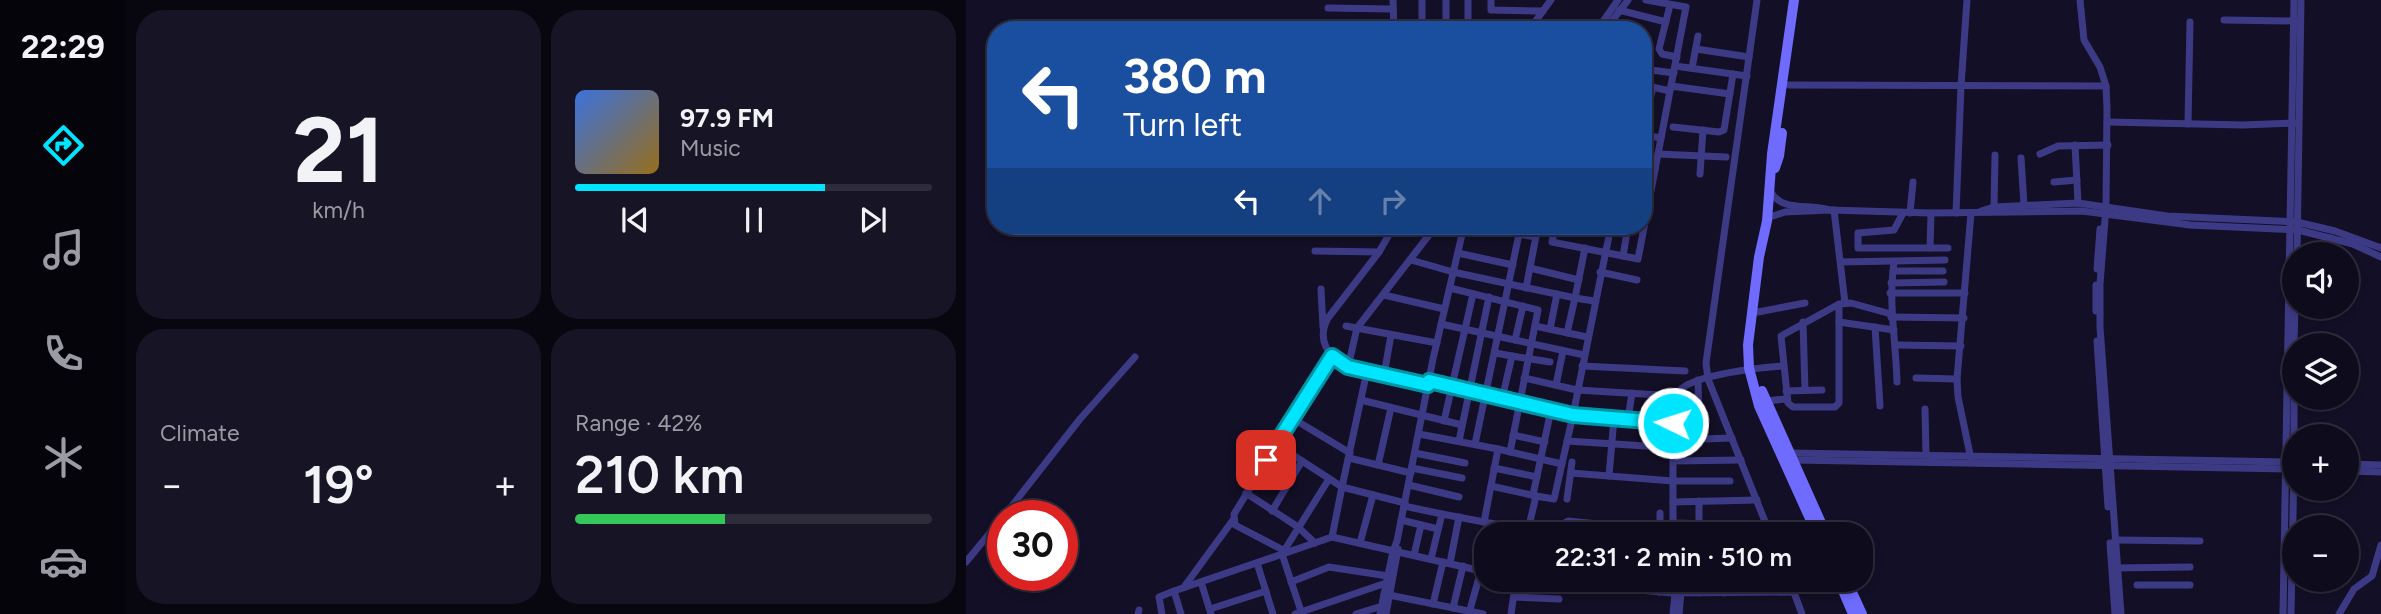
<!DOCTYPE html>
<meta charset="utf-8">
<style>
body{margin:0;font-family:Figtree,sans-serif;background:#171425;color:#f1f3f6;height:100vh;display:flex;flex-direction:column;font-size:26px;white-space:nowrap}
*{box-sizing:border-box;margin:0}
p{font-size:23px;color:#9b9ba3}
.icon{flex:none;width:38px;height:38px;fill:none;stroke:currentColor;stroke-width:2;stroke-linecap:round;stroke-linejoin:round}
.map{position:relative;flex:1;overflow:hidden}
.sheet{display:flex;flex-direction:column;gap:10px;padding:10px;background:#08060f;width:840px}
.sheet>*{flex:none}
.guide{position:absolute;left:21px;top:21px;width:665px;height:214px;border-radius:28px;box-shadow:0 4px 10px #0003,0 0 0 2px #2e2b3b;background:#1a4fa0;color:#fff;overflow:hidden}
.tools{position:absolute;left:1316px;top:242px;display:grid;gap:14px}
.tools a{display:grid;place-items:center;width:77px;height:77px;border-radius:50%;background:#0e0b1c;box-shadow:0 4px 10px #0003,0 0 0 2px #2e2b3b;font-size:35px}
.speed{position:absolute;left:21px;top:500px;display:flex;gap:14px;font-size:35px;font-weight:700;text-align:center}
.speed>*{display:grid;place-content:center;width:91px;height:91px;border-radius:50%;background:#0e0b1c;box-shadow:0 4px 10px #0003,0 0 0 2px #2e2b3b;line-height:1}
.speed .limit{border:10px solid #d22;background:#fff;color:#111}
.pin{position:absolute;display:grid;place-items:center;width:60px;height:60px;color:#fff;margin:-30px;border-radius:14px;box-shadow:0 4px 10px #0006}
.me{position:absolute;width:77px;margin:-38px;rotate:274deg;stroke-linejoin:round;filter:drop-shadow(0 0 5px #0008)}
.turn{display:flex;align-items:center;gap:24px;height:147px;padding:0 21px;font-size:32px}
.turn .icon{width:91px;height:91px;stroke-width:2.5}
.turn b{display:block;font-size:49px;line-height:60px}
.lanes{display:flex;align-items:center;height:66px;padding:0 21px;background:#0003;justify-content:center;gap:35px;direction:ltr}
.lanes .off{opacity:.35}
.big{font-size:52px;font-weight:600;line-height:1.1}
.sheet .widget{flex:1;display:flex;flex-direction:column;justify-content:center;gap:10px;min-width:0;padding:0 24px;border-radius:28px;background:#171425}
.sheet .dial{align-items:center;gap:0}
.dial b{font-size:91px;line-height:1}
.song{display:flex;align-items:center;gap:21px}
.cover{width:84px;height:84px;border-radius:10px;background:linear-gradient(135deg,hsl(220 70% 55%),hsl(40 70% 35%))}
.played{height:7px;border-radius:4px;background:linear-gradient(90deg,#00e5ff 70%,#2e2b3b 70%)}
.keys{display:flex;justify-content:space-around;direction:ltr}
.heat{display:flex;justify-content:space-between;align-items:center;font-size:38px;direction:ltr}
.charge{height:10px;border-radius:5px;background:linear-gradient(90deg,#34c759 42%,#2e2b3b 0)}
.sheet .tiles{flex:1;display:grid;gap:10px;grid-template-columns:repeat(2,1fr)}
.trip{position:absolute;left:508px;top:522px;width:399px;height:70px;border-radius:28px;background:#0e0b1c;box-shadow:0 4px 10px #0003,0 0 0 2px #2e2b3b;font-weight:600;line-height:70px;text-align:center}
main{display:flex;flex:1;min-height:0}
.dock{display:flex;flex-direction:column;width:126px;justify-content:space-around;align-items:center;background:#06040b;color:#9b9ba3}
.dock .icon{width:49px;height:49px}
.dock .selected{color:#00e5ff}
.dock b{font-size:32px;color:#f1f3f6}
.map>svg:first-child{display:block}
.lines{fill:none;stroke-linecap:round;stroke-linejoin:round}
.street{stroke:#3d3a85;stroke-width:7}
.secondary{stroke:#6f6bff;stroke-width:10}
.route-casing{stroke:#0095a6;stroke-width:18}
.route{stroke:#00e5ff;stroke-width:12}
</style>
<main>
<nav class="dock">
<b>22:29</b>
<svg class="icon selected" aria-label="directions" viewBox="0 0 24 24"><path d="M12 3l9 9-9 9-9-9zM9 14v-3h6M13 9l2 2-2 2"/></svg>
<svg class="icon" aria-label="music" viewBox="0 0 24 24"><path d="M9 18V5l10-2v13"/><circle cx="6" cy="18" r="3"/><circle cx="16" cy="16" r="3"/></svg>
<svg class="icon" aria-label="phone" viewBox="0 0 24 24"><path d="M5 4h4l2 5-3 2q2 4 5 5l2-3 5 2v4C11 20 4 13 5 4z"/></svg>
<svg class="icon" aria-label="climate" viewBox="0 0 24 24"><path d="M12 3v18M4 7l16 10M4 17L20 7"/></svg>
<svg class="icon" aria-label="car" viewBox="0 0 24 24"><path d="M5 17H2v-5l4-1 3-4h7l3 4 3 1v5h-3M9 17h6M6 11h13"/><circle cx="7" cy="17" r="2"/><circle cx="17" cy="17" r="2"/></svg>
</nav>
<section class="sheet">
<div class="tiles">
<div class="widget dial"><b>21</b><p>km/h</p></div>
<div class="widget">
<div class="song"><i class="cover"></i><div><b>97.9 FM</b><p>Music</p></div></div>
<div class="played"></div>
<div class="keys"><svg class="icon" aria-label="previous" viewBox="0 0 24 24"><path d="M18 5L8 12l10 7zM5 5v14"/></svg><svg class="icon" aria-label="pause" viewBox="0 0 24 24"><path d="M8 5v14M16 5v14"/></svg><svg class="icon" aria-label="next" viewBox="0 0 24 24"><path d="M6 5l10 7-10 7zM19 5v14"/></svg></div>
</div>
<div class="widget"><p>Climate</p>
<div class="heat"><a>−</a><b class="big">19°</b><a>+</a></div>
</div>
<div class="widget"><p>Range · 42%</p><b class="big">210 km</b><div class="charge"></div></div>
</div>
</section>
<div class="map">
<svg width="1415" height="614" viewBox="0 0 1415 614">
<rect width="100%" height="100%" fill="#130f26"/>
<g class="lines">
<g class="street">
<path d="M427 0 428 30"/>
<path d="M456 0V27"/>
<path d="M480 0V26"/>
<path d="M502 0V21"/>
<path d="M525 0V10L577 11"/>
<path d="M791 0 740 363 742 379 804 534"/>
<path d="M1114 0 1118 40 1134 67 1140 86 1141 108 1140 207 1134 284V327L1155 614"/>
<path d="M704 5 693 49 696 54 711 57"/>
<path d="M362 8 427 9"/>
<path d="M653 10 700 22"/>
<path d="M1258 20 1331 21"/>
<path d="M644 22 667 30"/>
<path d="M563 30 585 0"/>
<path d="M631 30 652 0"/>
<path d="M639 30 662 0"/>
<path d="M677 35V40"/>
<path d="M730 49 783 57"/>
<path d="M709 66 781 76"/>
<path d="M726 68 732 36"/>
<path d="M677 69 708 73"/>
<path d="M677 85 704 91"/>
<path d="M823 85 1140 86"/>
<path d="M705 86 764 94"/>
<path d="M1141 122 1277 125 1330 123"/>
<path d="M1222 124 1224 22"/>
<path d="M707 127 753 132 758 130 767 74"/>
<path d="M677 130 687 87"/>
<path d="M677 135 695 138"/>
<path d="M1109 145 1112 203"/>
<path d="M692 154 760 157"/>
<path d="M1074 154 1092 146 1142 145"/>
<path d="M1055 158 1058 205"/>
<path d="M677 168 689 170"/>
<path d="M734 174 737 130"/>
<path d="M1088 182 1111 180"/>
<path d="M804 191C817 213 842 203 864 210"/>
<path d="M1028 207 1029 155"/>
<path d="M868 210 879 303"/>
<path d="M1015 211 1028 207 1112 203 1201 216 1331 222 1369 231 1415 248"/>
<path d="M937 213 928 230 892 233V248H982"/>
<path d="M944 213 947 182"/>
<path d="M990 213 995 86 1001 0"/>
<path d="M1005 213 991 379 992 397 1005 459"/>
<path d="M801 218 819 212 864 210 965 213 1116 211 1224 225 1332 230 1387 244 1415 257"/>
<path d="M428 226 413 252 362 318C350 340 362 357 382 367L462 385"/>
<path d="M589 226 586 242 672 259 720 7 680 0"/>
<path d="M600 226 627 231"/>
<path d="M349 227 426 230"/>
<path d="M619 248 609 298 628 301"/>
<path d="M964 248 965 213"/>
<path d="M349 251 413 252"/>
<path d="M492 253 547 265"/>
<path d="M1331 254 1335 0"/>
<path d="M1364 254 1365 238"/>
<path d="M657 256 662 226"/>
<path d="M445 260 487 272 609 298 601 333"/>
<path d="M875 262 979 260"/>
<path d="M928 263C922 304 930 341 931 382"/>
<path d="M564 268 613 280"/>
<path d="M1131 269 1134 229"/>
<path d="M927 271H977"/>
<path d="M634 272 671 280"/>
<path d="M925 283 978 282"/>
<path d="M484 288 572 310 544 452"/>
<path d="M560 288 572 226"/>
<path d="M355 289 357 327"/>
<path d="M924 293H999"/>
<path d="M418 295 478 309"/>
<path d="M873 304V403L869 407H827L822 403 815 336 873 304 885 303 925 314"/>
<path d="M1130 311V285"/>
<path d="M792 312 839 303"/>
<path d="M925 317 998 318"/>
<path d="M837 322 839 390"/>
<path d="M873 322 928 330"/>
<path d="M475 324 618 355"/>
<path d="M380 326 471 343"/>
<path d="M569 326 621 337"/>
<path d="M909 327 914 406"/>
<path d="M584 329 591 294"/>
<path d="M549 340 557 306"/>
<path d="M1131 341 1142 507"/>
<path d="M930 345 995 346"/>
<path d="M1328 345 1329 306"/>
<path d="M529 353 546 356 536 399"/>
<path d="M546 356 584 362"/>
<path d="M616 366 719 371"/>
<path d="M382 367 391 328 470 226"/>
<path d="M418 375 425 335"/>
<path d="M558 378 611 390 710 396"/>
<path d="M950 378 991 379"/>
<path d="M463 381 607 415 707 423V534"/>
<path d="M590 385 597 351"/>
<path d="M820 391 856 390"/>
<path d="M395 400 496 425"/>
<path d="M799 401 821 399"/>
<path d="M959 409 960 455"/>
<path d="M326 418 384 453"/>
<path d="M662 419 666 393"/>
<path d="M478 421 507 294"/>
<path d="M707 423C708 414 707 398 713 391 726 375 796 367 817 366"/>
<path d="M707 426 733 423 732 380"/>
<path d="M453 434 532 449 518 522 562 530 561 534"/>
<path d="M547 435 579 442"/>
<path d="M1328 436V397"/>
<path d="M707 440 766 438"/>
<path d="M493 441 523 297"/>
<path d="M601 441 696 447"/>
<path d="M310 444 376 487 401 371"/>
<path d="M509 444 553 234 570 237"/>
<path d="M532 449 596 464"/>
<path d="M449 453 499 463"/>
<path d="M823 453 1328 462"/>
<path d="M383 458 445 473"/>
<path d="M827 460 1328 469"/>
<path d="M707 461 775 460"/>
<path d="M1381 464 1415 465"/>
<path d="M412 465 425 408"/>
<path d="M446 468 496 478"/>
<path d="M528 468 571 477"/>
<path d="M1381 471 1415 472"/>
<path d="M605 473 643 476 648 418"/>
<path d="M643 476 707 481H764"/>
<path d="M443 485 493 497"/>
<path d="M525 486 570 496"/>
<path d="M280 493 332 527 349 543"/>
<path d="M567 495 585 410"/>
<path d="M601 499 606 462"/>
<path d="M707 502 791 500"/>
<path d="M438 506 476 514 465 559"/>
<path d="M306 511 336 461"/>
<path d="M476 514 518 522"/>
<path d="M38 516 114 419 169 357"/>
<path d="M435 520 472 529"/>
<path d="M707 523 782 525 794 534"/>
<path d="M733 523V501"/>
<path d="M562 530 570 496 588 499 607 415 645 226"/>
<path d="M526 534 529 524"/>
<path d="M596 534 597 524 602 521 672 528"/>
<path d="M694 534V513"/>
<path d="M366 537 376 487 439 503"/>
<path d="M1149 540 1234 541"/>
<path d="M394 543 407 495"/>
<path d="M1144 543 1149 614"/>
<path d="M319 551 269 525 268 514 366 356"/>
<path d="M448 555 455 525"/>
<path d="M0 562 37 517"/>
<path d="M291 563 307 614"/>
<path d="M484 563 493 517"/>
<path d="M1148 568 1224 567"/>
<path d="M552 579 706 593 828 592"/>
<path d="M733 579V593"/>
<path d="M823 579 836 614"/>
<path d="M235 582 245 614"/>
<path d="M325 582 363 567 422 576"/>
<path d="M1171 585H1224"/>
<path d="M218 587 267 520"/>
<path d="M693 592V579"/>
<path d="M706 593V579"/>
<path d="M758 593V579"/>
<path d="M418 594 517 614"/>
<path d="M548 597 593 599"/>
<path d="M467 604 477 562"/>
<path d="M487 608 497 566"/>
<path d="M244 609 300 591"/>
<path d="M503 613 520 553"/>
<path d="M172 614 173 610"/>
<path d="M196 614 193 597 208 591"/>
<path d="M215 614 208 591 366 537 520 572"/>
<path d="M329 614 420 583"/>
<path d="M336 614 316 554 363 479"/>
<path d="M390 614 416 606"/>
<path d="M414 614 427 551 431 541 467 359 498 226"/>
<path d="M420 614 432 549"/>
<path d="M545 614 550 579"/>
<path d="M707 614 709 593"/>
<path d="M713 614 715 593"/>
<path d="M1317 614 1328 0"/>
<path d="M1325 614 1328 466"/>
<path d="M1373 614 1388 589 1406 576 1415 545"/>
</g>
<g class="secondary">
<path d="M828 0 806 154 801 221 793 257 782 345 783 368 793 406 851 534"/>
<path d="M809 168 813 156 816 133"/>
<path d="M796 391 860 534"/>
<path d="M872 579 887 614"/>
<path d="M880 579 896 614"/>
</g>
</g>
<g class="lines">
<defs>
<path id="route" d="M300 460 366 356 382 367 462 385 463 381 607 415 707 423"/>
</defs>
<use href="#route" class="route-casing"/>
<use href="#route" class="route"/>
</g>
</svg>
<div class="tools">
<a><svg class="icon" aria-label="sound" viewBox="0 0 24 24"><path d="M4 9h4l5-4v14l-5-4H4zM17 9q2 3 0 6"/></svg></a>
<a><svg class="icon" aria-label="layers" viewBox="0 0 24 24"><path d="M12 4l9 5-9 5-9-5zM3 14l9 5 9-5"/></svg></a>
<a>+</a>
<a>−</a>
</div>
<div class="speed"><div class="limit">30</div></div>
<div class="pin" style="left:300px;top:460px;background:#d93025"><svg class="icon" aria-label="arrive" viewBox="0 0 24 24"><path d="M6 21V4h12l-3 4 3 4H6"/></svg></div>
<svg class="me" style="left:707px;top:423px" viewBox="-20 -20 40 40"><circle r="17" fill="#00e5ff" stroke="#fff" stroke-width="3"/><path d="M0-11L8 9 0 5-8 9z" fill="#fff"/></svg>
<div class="trip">22:31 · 2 min · 510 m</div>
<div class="guide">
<div class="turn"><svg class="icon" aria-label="left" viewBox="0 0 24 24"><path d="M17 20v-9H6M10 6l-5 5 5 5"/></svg><div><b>380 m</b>Turn left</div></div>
<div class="lanes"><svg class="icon" aria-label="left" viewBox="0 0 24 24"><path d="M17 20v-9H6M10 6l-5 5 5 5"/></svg><svg class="icon off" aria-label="ahead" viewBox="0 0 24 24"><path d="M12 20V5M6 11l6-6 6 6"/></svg><svg class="icon off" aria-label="right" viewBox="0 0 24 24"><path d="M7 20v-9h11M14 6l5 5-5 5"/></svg></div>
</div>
</div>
</main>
